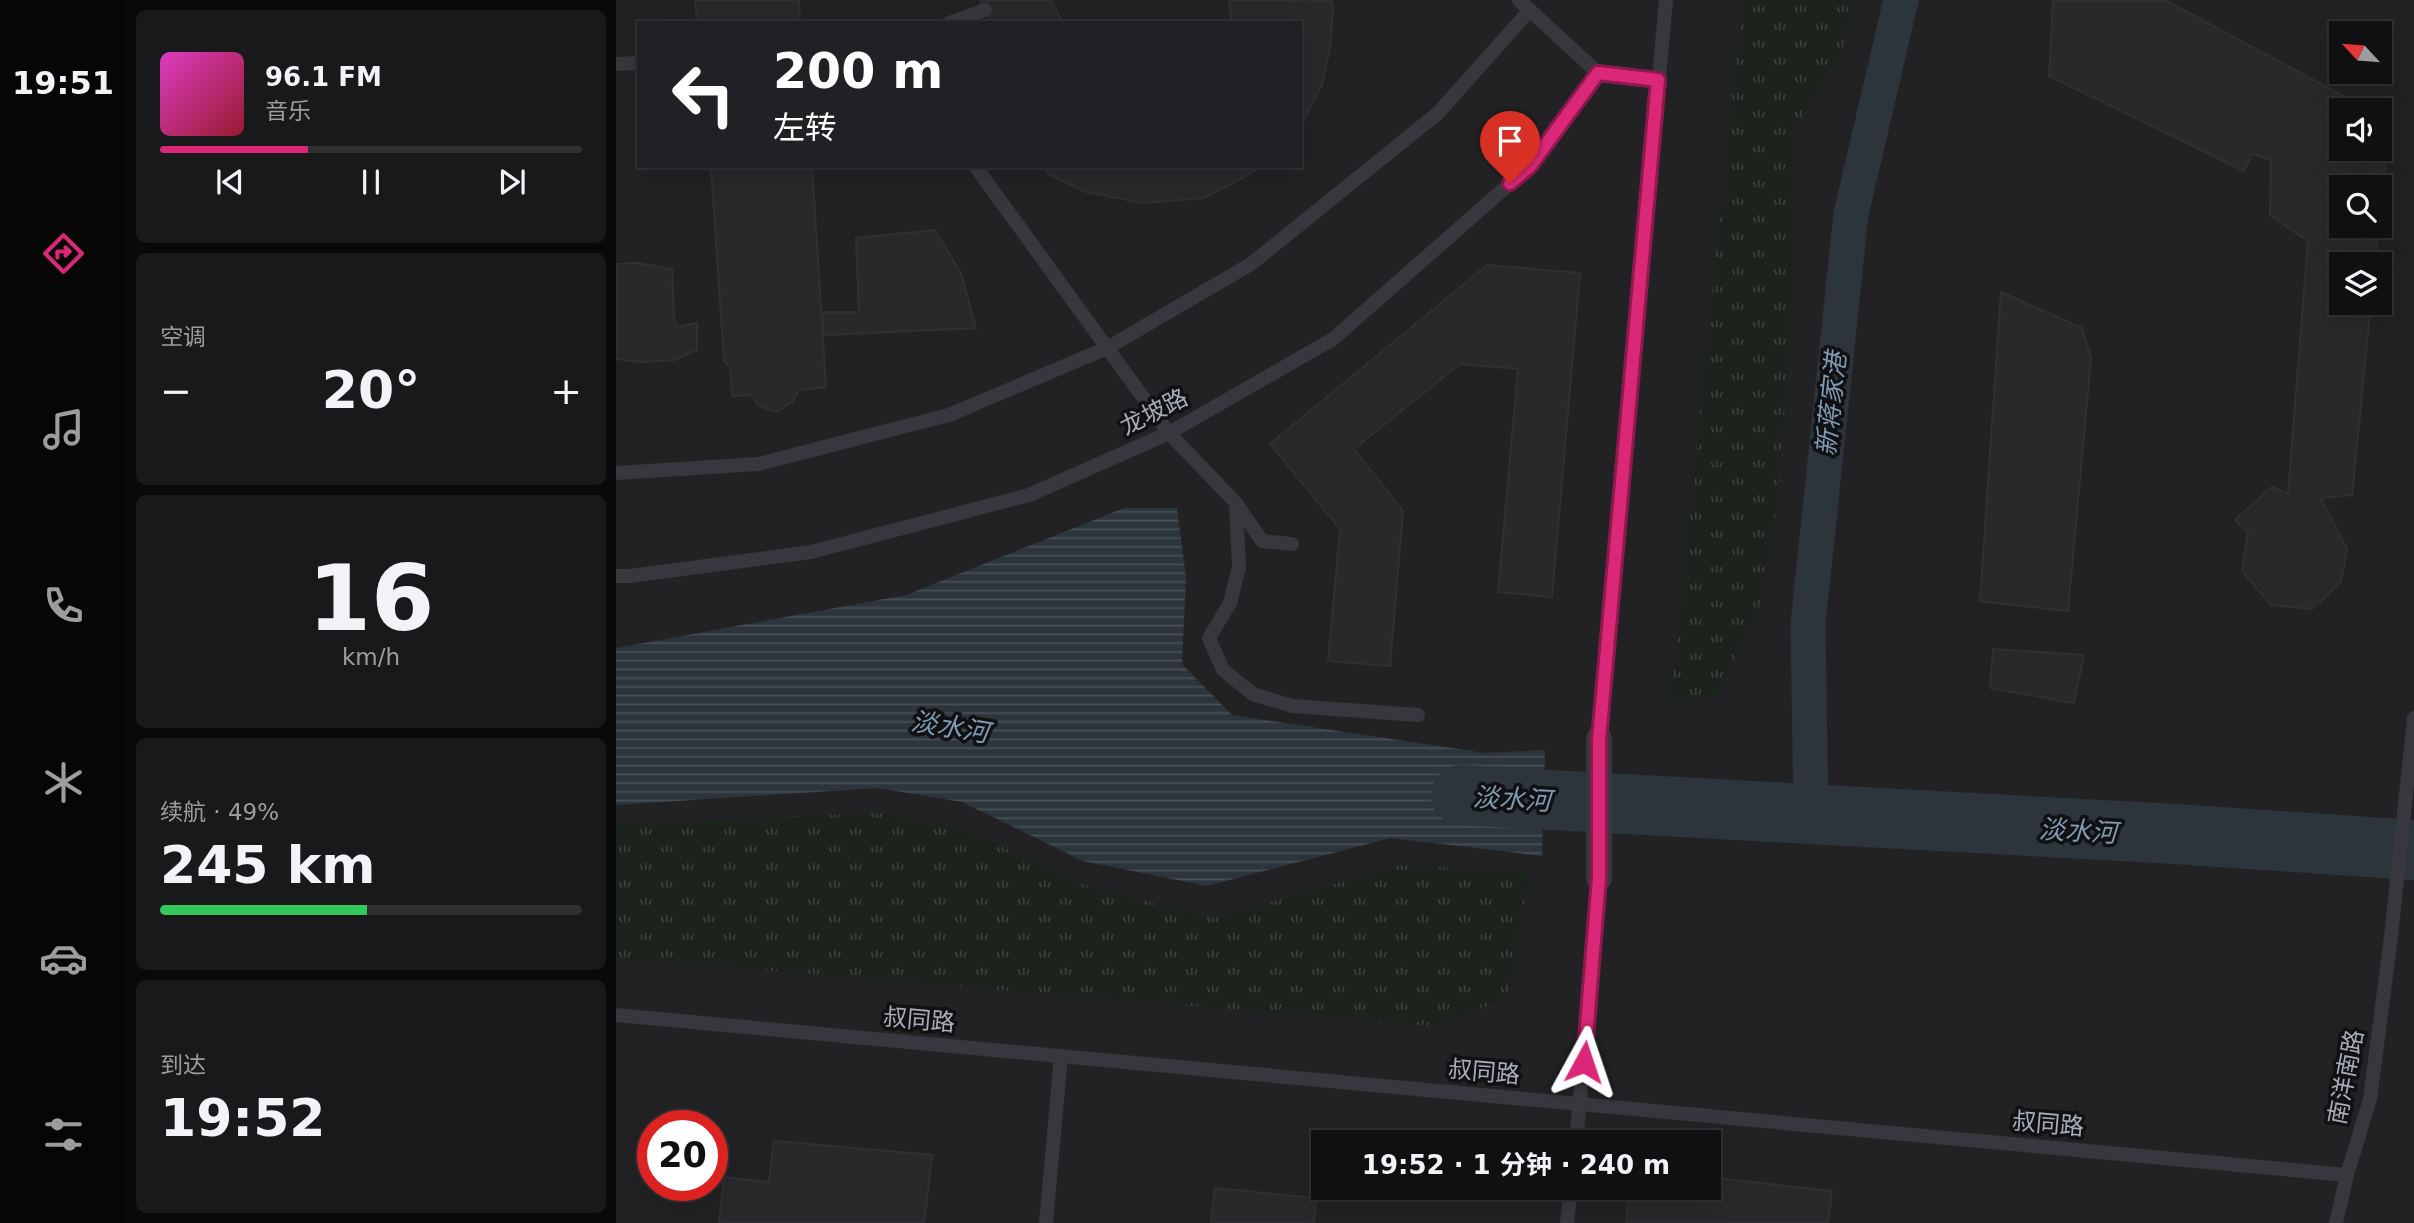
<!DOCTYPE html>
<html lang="zh">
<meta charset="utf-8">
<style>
body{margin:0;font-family:"DejaVu Sans","Noto Sans SC",sans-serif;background:#19191b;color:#f1f3f6;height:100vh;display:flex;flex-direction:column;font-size:26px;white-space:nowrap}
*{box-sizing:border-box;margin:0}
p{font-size:23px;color:#9c9d9f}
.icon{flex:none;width:38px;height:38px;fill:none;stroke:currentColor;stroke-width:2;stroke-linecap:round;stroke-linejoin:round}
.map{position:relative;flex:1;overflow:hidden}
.drawer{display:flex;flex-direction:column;gap:10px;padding:10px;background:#09090a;width:490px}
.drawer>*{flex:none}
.top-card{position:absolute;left:21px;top:21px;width:665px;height:147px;border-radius:0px;box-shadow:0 7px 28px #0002,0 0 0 2px #303032;background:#202124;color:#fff;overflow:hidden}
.needle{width:46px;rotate:296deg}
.controls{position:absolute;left:1713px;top:21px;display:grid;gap:14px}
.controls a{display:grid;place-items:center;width:63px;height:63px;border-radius:0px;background:#101012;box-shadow:0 7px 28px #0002,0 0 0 2px #303032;font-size:35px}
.speed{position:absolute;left:21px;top:1110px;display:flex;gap:14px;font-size:35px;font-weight:700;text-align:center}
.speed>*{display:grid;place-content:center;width:91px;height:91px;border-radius:50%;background:#101012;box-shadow:0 7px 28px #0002,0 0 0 2px #303032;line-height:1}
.speed .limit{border:10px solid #d22;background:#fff;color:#111}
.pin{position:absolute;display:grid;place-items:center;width:60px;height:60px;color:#fff;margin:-72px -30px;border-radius:50% 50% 50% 0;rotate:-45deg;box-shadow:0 0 7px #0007}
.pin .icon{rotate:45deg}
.me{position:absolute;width:77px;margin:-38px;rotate:5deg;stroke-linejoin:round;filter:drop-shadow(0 0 5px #0008)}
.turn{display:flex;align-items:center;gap:24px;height:147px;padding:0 21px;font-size:32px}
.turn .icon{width:91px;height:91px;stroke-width:2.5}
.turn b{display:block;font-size:49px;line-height:60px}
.big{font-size:52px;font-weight:700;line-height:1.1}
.drawer .widget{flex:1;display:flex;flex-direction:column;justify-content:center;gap:10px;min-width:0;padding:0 24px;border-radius:10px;background:#19191b}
.drawer .dial{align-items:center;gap:0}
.dial b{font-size:91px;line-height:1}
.song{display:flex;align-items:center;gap:21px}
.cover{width:84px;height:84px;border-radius:10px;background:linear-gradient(135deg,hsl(310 70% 55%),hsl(350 70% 35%))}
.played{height:7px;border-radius:4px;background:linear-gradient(90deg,#db2777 35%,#303032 35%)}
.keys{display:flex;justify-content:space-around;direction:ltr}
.heat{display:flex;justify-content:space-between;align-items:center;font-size:38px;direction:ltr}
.charge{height:10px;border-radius:5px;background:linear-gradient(90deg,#34c759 49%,#303032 0)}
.trip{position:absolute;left:695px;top:1130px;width:410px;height:70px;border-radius:0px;background:#101012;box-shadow:0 7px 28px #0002,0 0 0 2px #303032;font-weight:700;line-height:70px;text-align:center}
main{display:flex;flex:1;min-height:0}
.tabs{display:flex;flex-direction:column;width:126px;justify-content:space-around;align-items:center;background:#060607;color:#9c9d9f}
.tabs .icon{width:49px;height:49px}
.tabs .on{color:#db2777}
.tabs b{font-size:32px;color:#f1f3f6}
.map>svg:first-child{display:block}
.built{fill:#222225;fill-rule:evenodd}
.grass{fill:url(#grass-tufts)}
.water{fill:url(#water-rules)}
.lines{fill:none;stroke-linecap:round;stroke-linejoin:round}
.canal{stroke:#2c353c;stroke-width:35}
.river{stroke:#2c353c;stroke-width:60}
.building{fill:#29292c;stroke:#303034;stroke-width:2}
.service{stroke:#37383d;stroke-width:14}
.minor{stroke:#37383d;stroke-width:26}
.route-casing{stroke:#8e194d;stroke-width:18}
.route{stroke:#db2777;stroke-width:12}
.labels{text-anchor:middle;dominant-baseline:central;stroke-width:7;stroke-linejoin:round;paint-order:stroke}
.street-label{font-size:24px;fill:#a8adb8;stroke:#111113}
.water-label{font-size:26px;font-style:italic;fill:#7f9bb3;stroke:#111113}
</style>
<main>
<nav class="tabs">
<b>19:51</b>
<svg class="icon on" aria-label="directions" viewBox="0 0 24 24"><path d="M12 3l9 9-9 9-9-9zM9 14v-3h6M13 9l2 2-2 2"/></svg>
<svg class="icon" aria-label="music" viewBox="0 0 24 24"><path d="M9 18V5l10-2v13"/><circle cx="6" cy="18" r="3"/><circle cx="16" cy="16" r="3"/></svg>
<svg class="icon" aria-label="phone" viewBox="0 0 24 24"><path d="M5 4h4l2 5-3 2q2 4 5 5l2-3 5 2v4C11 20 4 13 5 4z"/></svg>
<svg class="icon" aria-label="climate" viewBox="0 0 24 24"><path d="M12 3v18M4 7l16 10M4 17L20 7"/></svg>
<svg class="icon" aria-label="car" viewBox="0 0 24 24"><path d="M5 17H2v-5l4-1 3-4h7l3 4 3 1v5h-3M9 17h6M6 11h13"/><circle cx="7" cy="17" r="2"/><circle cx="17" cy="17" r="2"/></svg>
<svg class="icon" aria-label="filters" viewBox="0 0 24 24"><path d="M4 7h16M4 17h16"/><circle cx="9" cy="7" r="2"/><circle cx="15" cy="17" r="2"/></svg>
</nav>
<section class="drawer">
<div class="widget">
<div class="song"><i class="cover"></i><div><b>96.1 FM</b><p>音乐</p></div></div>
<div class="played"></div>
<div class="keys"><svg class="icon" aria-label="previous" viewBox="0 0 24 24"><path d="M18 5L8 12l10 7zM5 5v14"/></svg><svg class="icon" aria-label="pause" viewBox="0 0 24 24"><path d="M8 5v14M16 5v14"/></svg><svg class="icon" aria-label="next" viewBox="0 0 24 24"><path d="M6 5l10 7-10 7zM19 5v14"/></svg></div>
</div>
<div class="widget"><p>空调</p>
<div class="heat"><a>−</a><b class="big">20°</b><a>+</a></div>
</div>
<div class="widget dial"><b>16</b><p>km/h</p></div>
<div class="widget"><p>续航 · 49%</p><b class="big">245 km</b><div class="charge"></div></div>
<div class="widget"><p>到达</p><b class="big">19:52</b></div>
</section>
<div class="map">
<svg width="1798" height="1223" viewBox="0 0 1798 1223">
<defs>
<pattern id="grass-tufts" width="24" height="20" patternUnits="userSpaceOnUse" patternTransform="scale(1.75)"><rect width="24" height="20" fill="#1c231d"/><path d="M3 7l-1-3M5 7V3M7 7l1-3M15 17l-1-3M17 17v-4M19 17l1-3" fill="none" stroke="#3a403c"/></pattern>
<pattern id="water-rules" width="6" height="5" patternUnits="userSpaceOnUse" patternTransform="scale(1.75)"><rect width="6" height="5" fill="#2c353c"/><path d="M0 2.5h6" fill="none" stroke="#485056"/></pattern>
</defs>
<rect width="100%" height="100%" fill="#161618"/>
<path class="built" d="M0 0H1798V1223H0ZM23 23H684V166H23ZM1726 33H1764V72H1726ZM1726 110H1764V149H1726ZM1726 187H1764V226H1726ZM1726 264H1764V303H1726ZM37 1125H96V1185H37ZM707 1143H1092V1188H707Z"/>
<g class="grass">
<path d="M1126 0H1236L1226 51 1176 135 1177 291 1162 500 1143 608 1101 695 1054 703Z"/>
<path d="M261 813 346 828 476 888 598 918 784 865 914 873 891 999 819 1026 0 958V824Z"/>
</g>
<path class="water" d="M508 508H561L570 577 566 664 616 715 869 753 929 750 926 856 775 838 591 886 467 861 346 802 261 788 0 805V648L290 595Z"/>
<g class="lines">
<path class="canal" d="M1195 814 1192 624 1235 214 1285 0"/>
<path class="river" d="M845 795 1559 834 1798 850"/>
</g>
<g class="building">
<path d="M79 0H183L184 23H81Z"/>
<path d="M364 0H435L447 23H376Z"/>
<path d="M613 0H715L717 8 714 48 706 85 684 128V23H616Z"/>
<path d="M1437 0H1549L1735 100 1741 110H1726V149H1764L1769 158 1764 214V187H1726V226H1763L1759 264H1726V303H1755L1736 495 1705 498 1731 549 1725 582 1696 609 1655 605 1626 571 1632 532 1619 520 1656 487 1672 493 1692 241 1654 215 1655 160 1636 154 1628 171 1433 76Z"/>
<path d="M95 166H196L210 387 183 390 176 402 161 412 141 405 137 395 116 396 114 367 108 361Z"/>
<path d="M425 166H644L627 178 588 198 526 203 470 192 434 175Z"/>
<path d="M319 230 345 273 360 328 208 335 206 312H243L240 238Z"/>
<path d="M21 263 56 269 58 317 61 327 81 323V350L58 360 25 362 0 359V264Z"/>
<path d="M871 265 964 273 936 597 882 592 902 369 844 364 738 449 787 511 774 666 712 661 724 529 654 444Z"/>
<path d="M1385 292 1466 328 1475 358 1452 611 1364 601Z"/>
<path d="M1377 649 1468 655 1458 703 1374 688Z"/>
<path d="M158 1141 316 1155 308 1223H103L108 1177 153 1182Z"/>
<path d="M158 1141 316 1155 308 1223H103L108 1177 153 1182Z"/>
<path d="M1092 1177 1216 1191 1212 1223H1010L1014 1188H1092Z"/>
<path d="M599 1188 700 1198 698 1223H595Z"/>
</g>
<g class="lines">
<g class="service">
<path d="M903 0 982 73 1042 80"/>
<path d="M333 23 369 10"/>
<path d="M0 64 23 63"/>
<path d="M359 166 553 433 620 503 646 541 676 544"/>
<path d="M0 473 142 464 333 415 491 348 635 264 822 113 914 10"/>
<path d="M620 505 623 567 614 603 593 638 607 670 637 694 676 706 802 715"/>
<path d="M0 576H14L195 552 413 495 553 433 717 339 914 166 982 73"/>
<path d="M983 739 1050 0"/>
<path d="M0 1015 1731 1175"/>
<path d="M960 1143 983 878"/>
<path d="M430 1223 445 1056"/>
<path d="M951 1223 955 1188"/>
<path d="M1720 1223 1731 1175 1754 1099 1775 937 1798 718"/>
</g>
<path class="minor" d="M983 878V739"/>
</g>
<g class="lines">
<defs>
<path id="route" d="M894 183 914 166 982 73 1042 80 983 739V878L968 1062"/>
</defs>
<use href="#route" class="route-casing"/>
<use href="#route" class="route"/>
</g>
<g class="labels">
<g class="street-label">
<text transform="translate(538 412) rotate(-27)">龙坡路</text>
<text transform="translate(303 1020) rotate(5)">叔同路</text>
<text transform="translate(868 1072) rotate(5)">叔同路</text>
<text transform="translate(1730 1077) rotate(-79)">南洋南路</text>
<text transform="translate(1432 1124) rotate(5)">叔同路</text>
</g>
<g class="water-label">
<text transform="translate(1215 404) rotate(-84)">新蒋家港</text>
<text transform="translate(334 727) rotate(9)">淡水河</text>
<text transform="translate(896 799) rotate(3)">淡水河</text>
<text transform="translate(1462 831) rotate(3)">淡水河</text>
</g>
</g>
</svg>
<div class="controls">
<a><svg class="needle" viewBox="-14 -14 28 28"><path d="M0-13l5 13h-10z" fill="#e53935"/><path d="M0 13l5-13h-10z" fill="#9c9d9f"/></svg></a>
<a><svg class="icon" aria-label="sound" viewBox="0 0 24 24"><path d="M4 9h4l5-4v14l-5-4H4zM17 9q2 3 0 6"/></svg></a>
<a><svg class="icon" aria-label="search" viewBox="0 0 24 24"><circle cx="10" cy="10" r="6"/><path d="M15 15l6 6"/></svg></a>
<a><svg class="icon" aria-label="layers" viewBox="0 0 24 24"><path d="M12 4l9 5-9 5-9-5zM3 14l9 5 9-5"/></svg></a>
</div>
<div class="speed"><div class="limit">20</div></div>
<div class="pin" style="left:894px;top:183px;background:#d93025"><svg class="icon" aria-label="arrive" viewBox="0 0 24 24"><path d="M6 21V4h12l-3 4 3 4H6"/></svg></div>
<svg class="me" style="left:968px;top:1062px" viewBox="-20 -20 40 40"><path d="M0-17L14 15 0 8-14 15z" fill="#db2777" stroke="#fff" stroke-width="4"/></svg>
<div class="trip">19:52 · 1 分钟 · 240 m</div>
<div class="top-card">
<div class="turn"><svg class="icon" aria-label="left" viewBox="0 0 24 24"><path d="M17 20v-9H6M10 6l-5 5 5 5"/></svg><div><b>200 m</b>左转</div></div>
</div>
</div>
</main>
